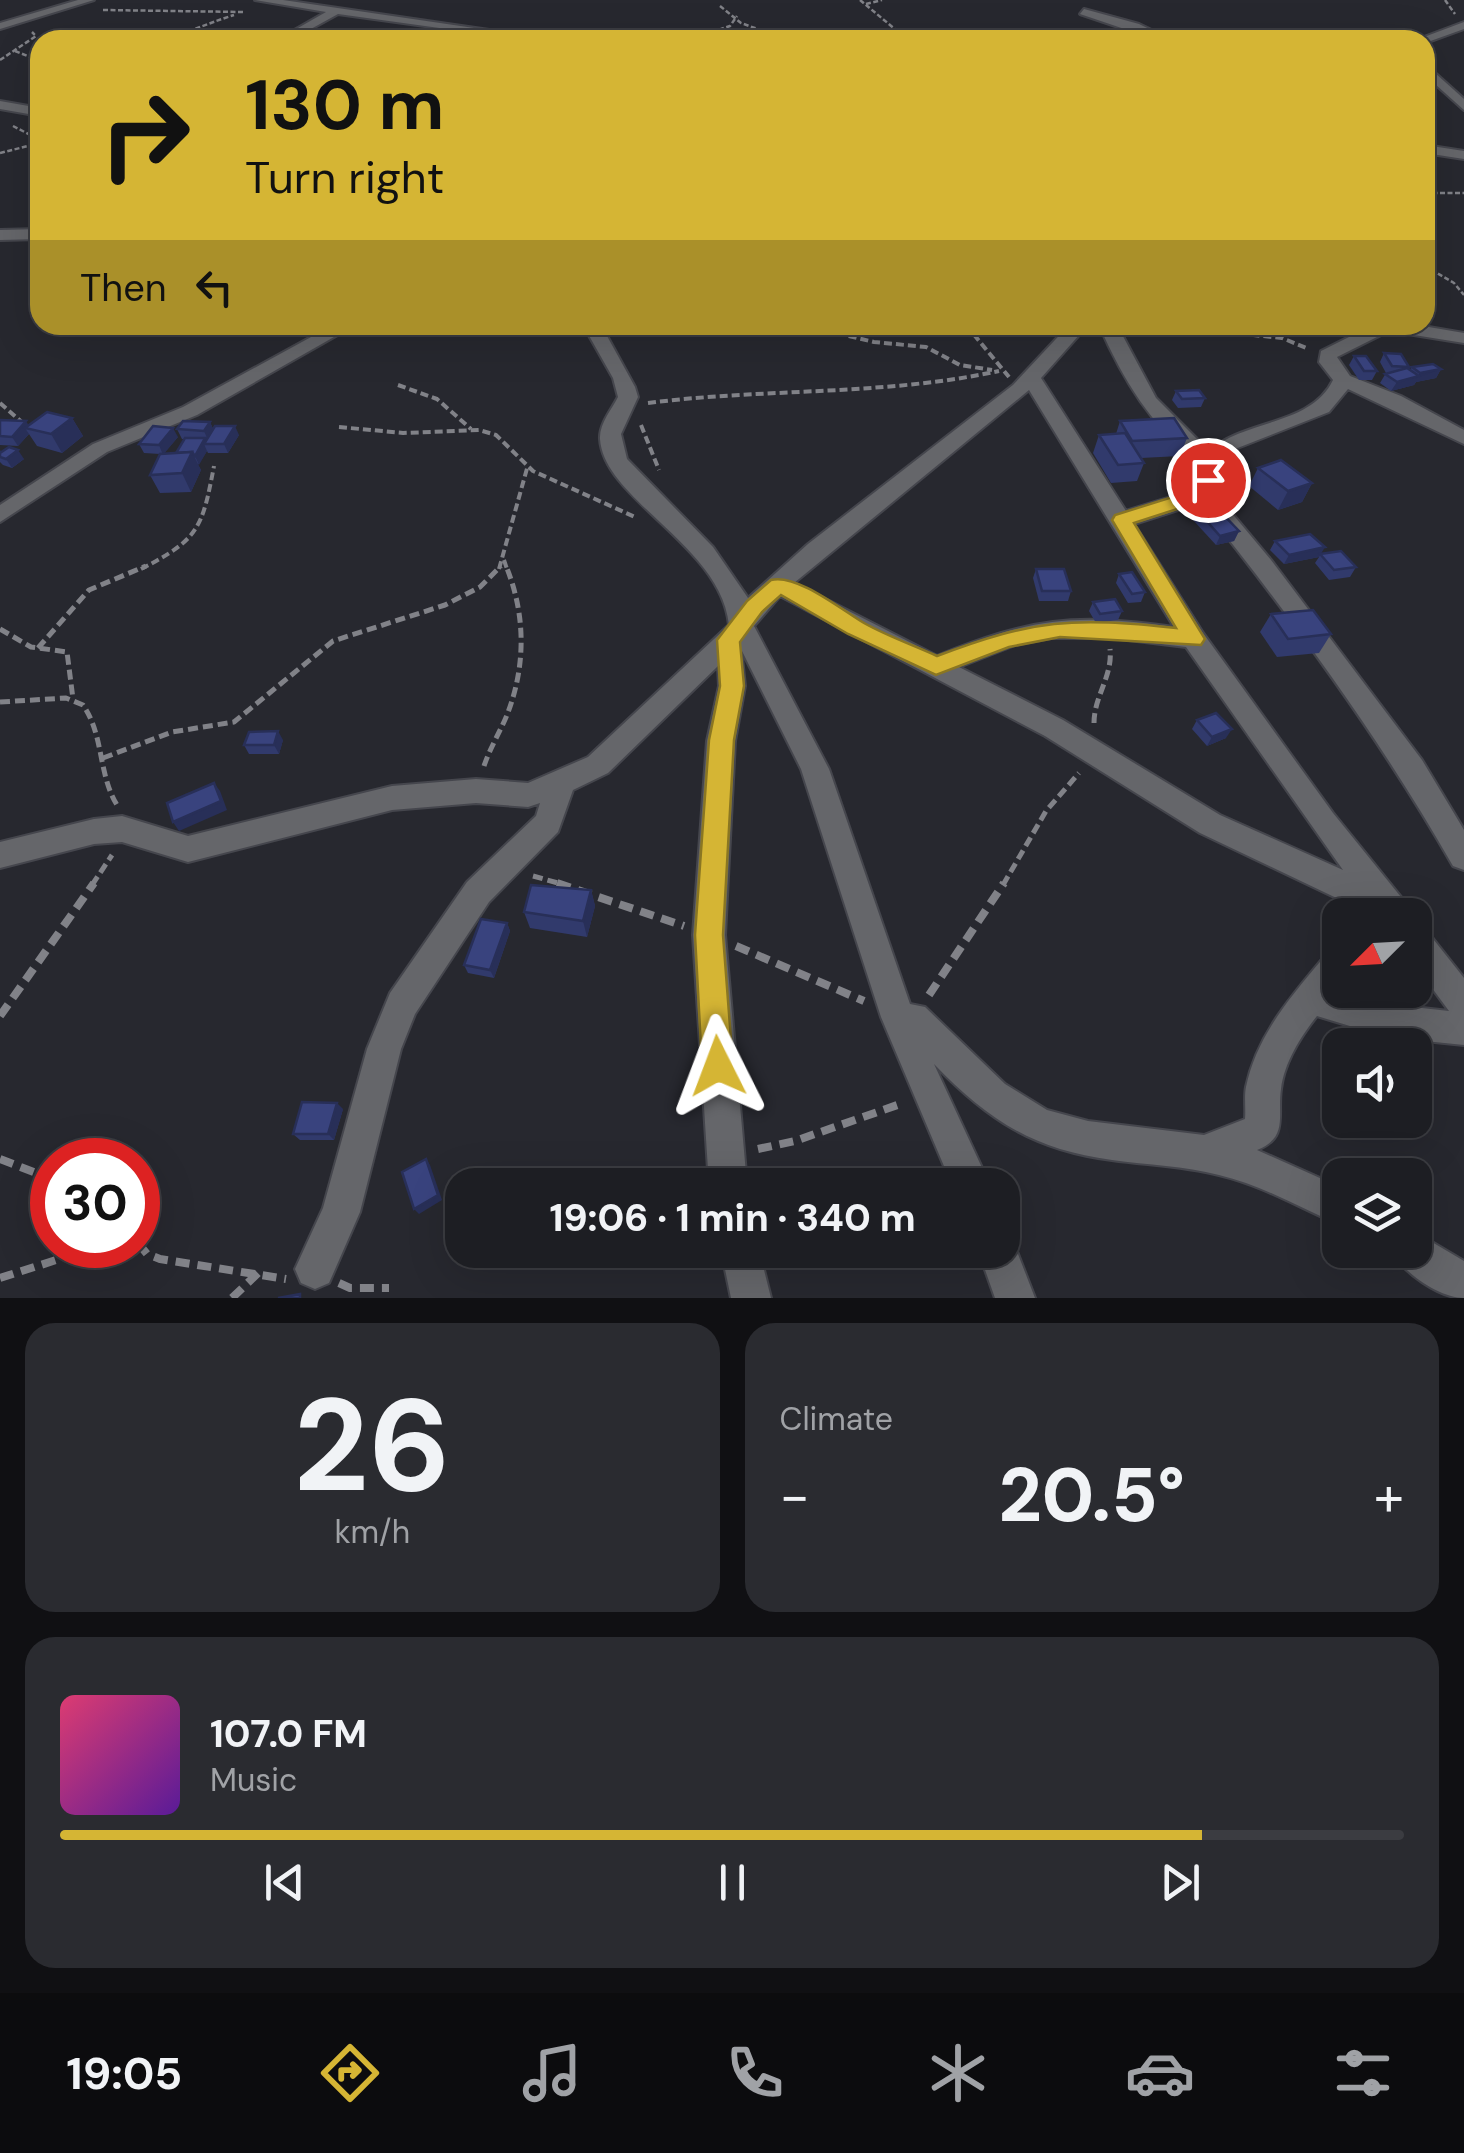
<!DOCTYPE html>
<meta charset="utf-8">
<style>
body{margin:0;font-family:"DM Sans",sans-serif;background:#2a2b30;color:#f1f3f6;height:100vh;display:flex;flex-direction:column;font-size:38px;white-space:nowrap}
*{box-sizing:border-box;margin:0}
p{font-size:32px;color:#a0a2a6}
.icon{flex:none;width:55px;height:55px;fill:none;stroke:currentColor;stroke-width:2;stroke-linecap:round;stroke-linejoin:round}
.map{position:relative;height:1298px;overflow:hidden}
.panel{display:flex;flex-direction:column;gap:25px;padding:25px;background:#101013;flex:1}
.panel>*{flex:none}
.banner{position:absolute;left:30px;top:30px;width:1405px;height:305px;border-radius:30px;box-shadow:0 10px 40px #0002,0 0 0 2px #3b3c41;background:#d5b534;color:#111;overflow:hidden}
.needle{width:65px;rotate:246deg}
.buttons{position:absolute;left:1322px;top:898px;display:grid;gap:20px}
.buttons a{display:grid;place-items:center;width:110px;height:110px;border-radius:20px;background:#1d1e23;box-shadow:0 10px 40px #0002,0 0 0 2px #3b3c41;font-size:50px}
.speed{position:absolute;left:30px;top:1138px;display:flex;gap:20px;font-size:50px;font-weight:700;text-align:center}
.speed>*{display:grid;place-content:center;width:130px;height:130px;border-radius:50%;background:#1d1e23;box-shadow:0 10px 40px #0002,0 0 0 2px #3b3c41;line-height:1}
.speed .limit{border:15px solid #d22;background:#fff;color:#111}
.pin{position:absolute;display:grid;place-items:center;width:85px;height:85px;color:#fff;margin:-42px;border:5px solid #fff;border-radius:50%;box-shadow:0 2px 10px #0007}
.me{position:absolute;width:110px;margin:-55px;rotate:357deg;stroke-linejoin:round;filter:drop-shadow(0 0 8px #0008)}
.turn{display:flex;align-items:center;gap:35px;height:210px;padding:0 50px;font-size:45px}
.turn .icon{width:130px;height:130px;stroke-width:2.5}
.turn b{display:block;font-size:70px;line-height:85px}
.then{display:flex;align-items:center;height:95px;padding:0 50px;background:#0003;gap:20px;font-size:38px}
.big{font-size:75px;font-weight:800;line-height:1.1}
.panel .widget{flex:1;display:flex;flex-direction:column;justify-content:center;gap:15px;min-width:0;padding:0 35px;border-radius:30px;background:#2a2b30}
.panel .dial{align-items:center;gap:0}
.dial b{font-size:130px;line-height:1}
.song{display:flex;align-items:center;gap:30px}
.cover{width:120px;height:120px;border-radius:15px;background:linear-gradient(135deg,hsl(340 70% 55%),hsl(270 70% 35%))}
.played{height:10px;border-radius:5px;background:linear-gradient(90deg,#d5b534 85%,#3b3c41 85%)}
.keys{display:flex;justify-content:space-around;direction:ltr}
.heat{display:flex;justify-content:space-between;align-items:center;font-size:55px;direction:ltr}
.panel .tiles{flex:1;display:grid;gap:25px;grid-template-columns:1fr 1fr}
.widget:last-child{grid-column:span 2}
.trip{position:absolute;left:445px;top:1168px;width:575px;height:100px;border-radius:30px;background:#1d1e23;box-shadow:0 10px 40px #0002,0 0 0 2px #3b3c41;font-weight:800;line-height:100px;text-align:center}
.tab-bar{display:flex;height:160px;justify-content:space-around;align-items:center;background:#0c0c0e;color:#a0a2a6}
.tab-bar .icon{width:70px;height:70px}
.tab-bar .active{color:#d5b534}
.tab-bar b{font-size:45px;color:#f1f3f6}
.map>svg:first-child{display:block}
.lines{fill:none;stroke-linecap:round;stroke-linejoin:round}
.street-casing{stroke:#45464d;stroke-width:4}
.path-far3{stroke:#818288;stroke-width:2.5;stroke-dasharray:5 2.5;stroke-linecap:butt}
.path-far2{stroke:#818288;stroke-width:4;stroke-dasharray:8 4;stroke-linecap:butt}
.path-far1{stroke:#818288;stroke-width:5;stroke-dasharray:10 5;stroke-linecap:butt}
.path{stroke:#818288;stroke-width:8;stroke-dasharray:14 8;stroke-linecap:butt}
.street{fill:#65666a;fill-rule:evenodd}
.wall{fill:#313a6c}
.shaded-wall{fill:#282f58}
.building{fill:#39437e;stroke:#282f58;stroke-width:2.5}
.route{fill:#d5b534;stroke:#8a7622;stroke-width:2.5}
</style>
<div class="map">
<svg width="1464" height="1298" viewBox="0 0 1464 1298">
<rect width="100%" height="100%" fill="#27282f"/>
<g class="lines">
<defs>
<g id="street">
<path d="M78 0H94L0 29V23Z"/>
<path d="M255 0H283L557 40H527L338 14 291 40H277L326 12Z"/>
<path d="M1084 9 1139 24 1172 40H1157L1080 14Z"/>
<path d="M1464 22V29L1425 43 1416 40Z"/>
<path d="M1425 64 1464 99V110L1425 75Z"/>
<path d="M0 101 40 108V116L0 109Z"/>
<path d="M1425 145 1464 151V159L1425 153Z"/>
<path d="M40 229V239L0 240V230Z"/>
<path d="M333 325H355L197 415 107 452 0 522V505L93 444 183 407Z"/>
<path d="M583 325H601L635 387 638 397 621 434 627 459 713 547 748 598 808 544 1013 385 1069 325H1088L1041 378 1126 511 1194 490 1200 465C1152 427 1123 380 1099 325H1117L1156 398 1209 451C1245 419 1311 426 1333 380L1319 362 1321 351 1373 325H1417L1464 333V343L1389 331 1337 357 1350 376 1401 396 1464 430V444L1348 389 1329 412 1235 449 1223 460 1215 493 1271 560 1422 760 1464 830V870L1453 866C1380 738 1292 618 1200 503L1134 524 1203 633 1333 813 1405 902 1408 915H1372L1200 833 1045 736 780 596 754 626 829 769 910 1004 925 1007 1005 1084 1047 1110 1088 1121 1204 1135 1245 1119C1246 1109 1244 1097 1246 1087 1257 1033 1295 992 1329 951L1340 947 1337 990 1386 1004 1449 1011 1415 965V925L1426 930 1464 978V1045L1386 1037 1317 1016C1301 1036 1284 1063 1281 1089 1277 1116 1289 1137 1257 1150L1340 1187V1225C1300 1208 1262 1185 1219 1175 1184 1166 1148 1165 1112 1160 1034 1150 988 1120 934 1064L990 1185H952L881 1017 801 769 741 649 745 686 735 741 725 935 747 1185H709L693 935 707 741 719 686 718 666 608 773 573 790 558 832 489 902 415 1014 401 1049 360 1212 329 1283 315 1289 301 1283 295 1269 323 1208 367 1049 390 993 467 882 536 816 540 803 528 807 476 803 392 810 188 862 122 842 94 844 0 868V842L94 819 122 816 188 836 392 786 476 779 528 783 588 757 729 625C721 545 604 500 600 439 599 424 612 409 618 397L613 378ZM1029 390 1174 627C1072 613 1032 618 937 656L794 583ZM1051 638H1112L1186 647 1343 870 1220 815 1063 720 959 667 1015 645Z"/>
<path d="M1415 1232 1464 1261V1298C1440 1298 1401 1272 1392 1250H1415Z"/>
<path d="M1002 1233 1011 1236 1035 1298H995L978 1250H1002Z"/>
<path d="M721 1250H759L771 1298H731Z"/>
</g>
</defs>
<use href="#street" class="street-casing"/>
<g class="path-far3">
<path d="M860 0 908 40"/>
<path d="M1445 0 1455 14"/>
<path d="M866 4 882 0"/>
<path d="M720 6 741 23 788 40"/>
<path d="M103 10 244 12"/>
<path d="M712 32 730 26 737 16"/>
<path d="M152 40C182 36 205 24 234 15"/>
<path d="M15 51 40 61"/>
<path d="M0 60 36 36 32 32"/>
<path d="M13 126 40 140"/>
<path d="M0 153 40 143"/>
<path d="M1425 193H1464"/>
<path d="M1425 266 1454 283 1464 295"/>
<path d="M802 325 811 327"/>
<path d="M1156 325 1176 327"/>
</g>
<g class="path-far2">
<path d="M802 325 874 342 926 347 960 365 992 370"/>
<path d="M966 325 1009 377"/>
<path d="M1156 325 1282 338 1309 349"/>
<path d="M398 385 437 399 471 429"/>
<path d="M0 403 24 424"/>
<path d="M648 403C765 388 883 396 999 371"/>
<path d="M641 425 659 470"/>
<path d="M339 427 403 433 479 430 496 435 533 471 635 517"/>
<path d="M504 560 507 569"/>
<path d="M141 569C199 539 202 529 214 466"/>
<path d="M499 569 528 465"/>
</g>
<g class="path-far1">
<path d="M0 629 31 647 67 652 73 699"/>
<path d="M38 648 89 590 146 566"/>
<path d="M0 702 66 698 83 705C104 735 98 774 117 805"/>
<path d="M1094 723C1094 696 1113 676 1110 649"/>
<path d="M103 758 172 732 234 722 333 641 445 605 480 587 501 566"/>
<path d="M484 766C490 748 500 732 507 715 526 666 526 615 506 566"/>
<path d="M533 876 565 885"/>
<path d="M92 885 112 855"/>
<path d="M1003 885 1046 811 1079 773"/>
</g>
<g class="path">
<path d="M557 883 684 926"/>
<path d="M736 946 864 1001"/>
<path d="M929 995 1004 883"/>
<path d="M0 1016 94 883"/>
<path d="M758 1149 795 1141 903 1103"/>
<path d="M0 1159 52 1179"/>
<path d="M138 1243 147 1254 160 1259 286 1279"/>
<path d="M0 1278 103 1245"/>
<path d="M339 1283 350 1288H389"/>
<path d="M232 1298 258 1273"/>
</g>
<use href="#street" class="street"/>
</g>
<g class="wall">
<path d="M1297 325H1337L1333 333 1304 334Z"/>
<path d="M1384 353 1409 367 1408 368 1410 370 1412 367 1441 369 1436 378 1416 382 1414 385 1391 391 1380 383 1386 373 1380 362Z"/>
<path d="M1354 356 1377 371 1372 380H1359L1349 365Z"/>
<path d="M1176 391 1205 398 1201 407 1178 408 1172 400Z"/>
<path d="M72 418 83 436 62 453 37 446 29 434 18 446 0 445V420L29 425Z"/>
<path d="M1120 421 1187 438 1180 456 1141 458 1144 463 1137 481 1111 483 1093 453 1099 435 1116 434Z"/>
<path d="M210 422 213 429 239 435 228 453H208L207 451 198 465 201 470 191 492 160 493 150 475 160 454 144 453 139 444 178 437 164 453H176L185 439H182L177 429Z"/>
<path d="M0 450 1 452 24 459 12 468 3 465 0 462Z"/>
<path d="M1258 468 1312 483 1302 502 1278 510 1249 486Z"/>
<path d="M1197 510 1239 531 1234 541 1216 545 1193 520Z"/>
<path d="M1275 541 1321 554 1356 567 1350 577 1329 580 1315 563 1319 557 1284 564 1270 550Z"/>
<path d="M1036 569 1071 591 1068 601H1039L1033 578Z"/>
<path d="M1119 574 1145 592 1141 602 1128 603 1116 583Z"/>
<path d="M1093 602 1122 611 1118 620 1096 623 1089 611Z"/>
<path d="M1271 614 1331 634 1319 653 1277 657 1260 632Z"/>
<path d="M1197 720 1226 738 1207 746 1192 729Z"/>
<path d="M283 740 279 754H249L244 745Z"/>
<path d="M591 890 595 906 587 937 530 928 524 912Z"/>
<path d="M507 923 510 931 494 978 468 973 464 965Z"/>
<path d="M343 1109 334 1140H300L293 1134Z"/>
</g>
<g class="shaded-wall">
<path d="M1441 369 1436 378 1416 382 1414 385 1391 391 1397 382 1418 376 1420 373Z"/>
<path d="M72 418 83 436 62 453 51 434Z"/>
<path d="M26 421 31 429 25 428 29 434 18 446 12 437Z"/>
<path d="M210 422 214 431 208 440 204 431Z"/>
<path d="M235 426 239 435 228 453 224 444Z"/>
<path d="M173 428 178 437 163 455 159 445Z"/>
<path d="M205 438 208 444H204L207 451 199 465 195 456Z"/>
<path d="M18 450 24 459 12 468 6 459Z"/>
<path d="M192 452 201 470 191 492 182 473Z"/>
<path d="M1312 483 1302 502 1278 510 1288 491Z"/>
<path d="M1239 531 1234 541 1216 545 1220 536Z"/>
<path d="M1325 547 1319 557 1284 564 1289 555Z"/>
<path d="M1232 729 1226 738 1207 746 1212 737Z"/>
<path d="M278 731 283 740 279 754 274 745Z"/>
<path d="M214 783 220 791 227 810 179 831 173 822Z"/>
<path d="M591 890 595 906 587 937 583 921Z"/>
<path d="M507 923 510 931 494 978 490 970Z"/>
<path d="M337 1103 343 1109 334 1140 328 1134Z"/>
<path d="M426 1159 430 1165 442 1200 419 1214 414 1209Z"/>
</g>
<g class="building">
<path d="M1384 353 1401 354 1409 367 1392 366Z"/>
<path d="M1354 356H1366L1377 371H1364Z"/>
<path d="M1433 364 1441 369 1420 373 1412 367Z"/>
<path d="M1407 368 1419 376 1397 382 1385 374Z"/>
<path d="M1199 390 1205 398 1182 399 1176 391Z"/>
<path d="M47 412 72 418 51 434 25 428Z"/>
<path d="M1174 418 1187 438 1132 441 1120 421Z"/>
<path d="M0 420 26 421 12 437 0 436Z"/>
<path d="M183 421 210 422 204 431 177 429Z"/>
<path d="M153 426 173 428 159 445 139 444Z"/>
<path d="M215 426H235L224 444H204Z"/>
<path d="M1125 433 1144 463 1118 465 1099 435Z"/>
<path d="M185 438H205L195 456 192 452 176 453Z"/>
<path d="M9 447 18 450 6 459 0 457V453Z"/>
<path d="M192 452 182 473 150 475 160 454Z"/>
<path d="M1281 460 1312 483 1288 491 1258 468Z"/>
<path d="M1215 506 1239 531 1220 536 1197 510Z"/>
<path d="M1310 534 1325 547 1289 555 1275 541Z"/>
<path d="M1341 551 1356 567 1334 570 1320 554Z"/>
<path d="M1036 569H1064L1071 591H1042Z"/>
<path d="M1132 572 1145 592 1132 594 1119 574Z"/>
<path d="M1115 599 1122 611 1100 614 1093 602Z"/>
<path d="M1313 610 1331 634 1288 639 1271 614Z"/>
<path d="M1216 713 1232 729 1212 737 1197 720Z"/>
<path d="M278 731 274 745H244L249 732Z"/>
<path d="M214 783 221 801 173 822 167 803Z"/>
<path d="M531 885 591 890 583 921 524 912Z"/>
<path d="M481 919 507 923 490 970 464 965Z"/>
<path d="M302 1102 337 1103 328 1134H293Z"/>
<path d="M426 1159 438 1195 414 1209 402 1172Z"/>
<path d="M300 1294V1298H278Z"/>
</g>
<path class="route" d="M1208 473 1217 480 1211 498 1134 523 1205 639 1201 645 1060 637 1009 647 936 675 848 634 781 595 762 612 740 642 744 686 734 740 723 935 733 1066 729 1077 718 1081 706 1077 702 1066 695 935 709 740 720 686 717 640 747 601 771 580C796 573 842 610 864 623 887 636 913 645 937 656 1034 619 1073 617 1176 628L1112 520 1115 515 1195 490 1201 475Z"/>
</svg>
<div class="buttons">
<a><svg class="needle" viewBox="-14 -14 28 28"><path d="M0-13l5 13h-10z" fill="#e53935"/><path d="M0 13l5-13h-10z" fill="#a0a2a6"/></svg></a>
<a><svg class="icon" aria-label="sound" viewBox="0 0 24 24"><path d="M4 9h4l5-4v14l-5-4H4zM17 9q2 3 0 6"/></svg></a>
<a><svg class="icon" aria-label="layers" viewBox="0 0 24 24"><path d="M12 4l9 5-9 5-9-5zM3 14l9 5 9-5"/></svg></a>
</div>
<div class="speed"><div class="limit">30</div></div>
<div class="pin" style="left:1208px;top:480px;background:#d93025"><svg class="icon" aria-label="arrive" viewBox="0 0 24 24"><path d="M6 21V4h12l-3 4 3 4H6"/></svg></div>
<svg class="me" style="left:718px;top:1066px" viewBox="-20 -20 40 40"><path d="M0-17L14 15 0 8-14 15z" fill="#d5b534" stroke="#fff" stroke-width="4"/></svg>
<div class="trip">19:06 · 1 min · 340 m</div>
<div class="banner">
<div class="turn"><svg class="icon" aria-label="right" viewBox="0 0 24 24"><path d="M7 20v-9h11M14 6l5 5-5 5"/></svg><div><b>130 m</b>Turn right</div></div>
<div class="then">Then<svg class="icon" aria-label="left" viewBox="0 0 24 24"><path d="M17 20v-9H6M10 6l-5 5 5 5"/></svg></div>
</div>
</div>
<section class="panel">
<div class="tiles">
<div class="widget dial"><b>26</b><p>km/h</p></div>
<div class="widget"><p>Climate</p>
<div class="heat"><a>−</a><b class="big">20.5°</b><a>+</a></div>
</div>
<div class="widget">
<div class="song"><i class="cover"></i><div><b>107.0 FM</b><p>Music</p></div></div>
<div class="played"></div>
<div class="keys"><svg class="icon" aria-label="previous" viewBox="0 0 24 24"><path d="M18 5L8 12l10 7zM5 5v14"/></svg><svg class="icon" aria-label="pause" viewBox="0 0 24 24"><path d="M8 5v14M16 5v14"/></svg><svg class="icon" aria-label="next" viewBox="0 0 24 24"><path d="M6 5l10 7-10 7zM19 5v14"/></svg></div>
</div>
</div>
</section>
<nav class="tab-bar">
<b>19:05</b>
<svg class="icon active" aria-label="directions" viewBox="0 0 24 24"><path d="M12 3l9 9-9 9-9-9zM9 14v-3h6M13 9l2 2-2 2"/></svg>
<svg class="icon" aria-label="music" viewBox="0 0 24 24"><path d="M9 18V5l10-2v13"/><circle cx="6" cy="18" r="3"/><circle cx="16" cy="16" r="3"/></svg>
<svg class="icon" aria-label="phone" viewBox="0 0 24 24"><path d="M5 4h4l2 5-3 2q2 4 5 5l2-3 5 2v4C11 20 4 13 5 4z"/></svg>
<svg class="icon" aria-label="climate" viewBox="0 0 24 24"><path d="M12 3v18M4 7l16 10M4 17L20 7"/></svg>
<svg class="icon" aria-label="car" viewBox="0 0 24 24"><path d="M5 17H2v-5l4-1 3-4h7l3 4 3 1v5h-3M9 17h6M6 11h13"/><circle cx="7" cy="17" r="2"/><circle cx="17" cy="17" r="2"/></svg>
<svg class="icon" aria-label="filters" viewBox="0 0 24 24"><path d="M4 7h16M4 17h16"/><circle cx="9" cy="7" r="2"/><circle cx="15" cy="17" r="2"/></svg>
</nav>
